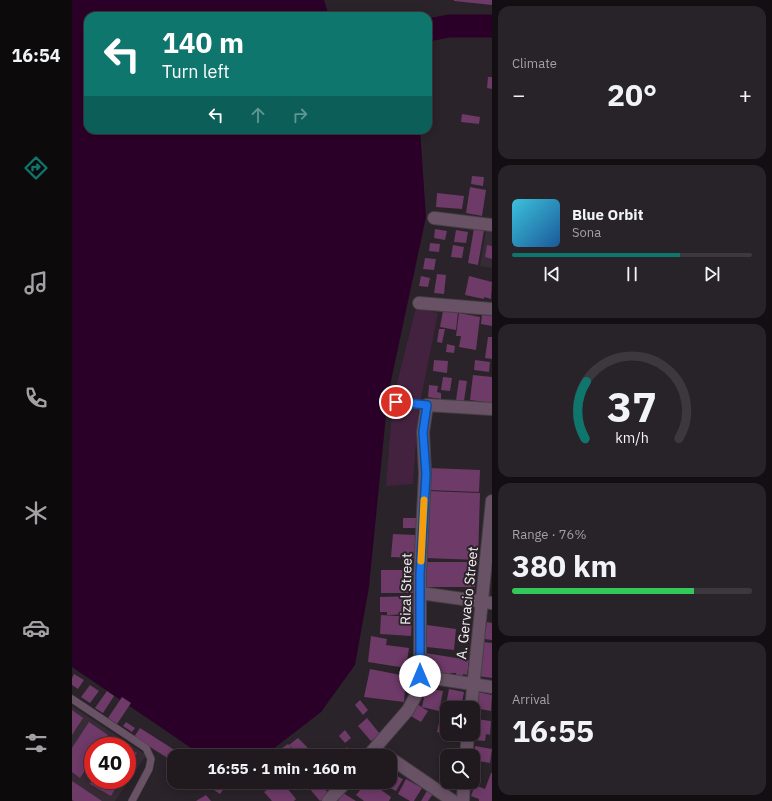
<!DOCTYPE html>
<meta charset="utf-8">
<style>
body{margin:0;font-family:"IBM Plex Sans",sans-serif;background:#282328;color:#f1f3f6;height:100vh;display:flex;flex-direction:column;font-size:15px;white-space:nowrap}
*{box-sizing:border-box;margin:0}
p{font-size:13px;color:#a2a1a4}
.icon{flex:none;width:22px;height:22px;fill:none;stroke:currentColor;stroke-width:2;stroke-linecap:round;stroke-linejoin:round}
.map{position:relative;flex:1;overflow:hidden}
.sheet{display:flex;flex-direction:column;gap:6px;padding:6px;background:#120e11;width:280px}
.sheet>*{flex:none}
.top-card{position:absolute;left:12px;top:12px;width:348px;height:122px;border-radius:12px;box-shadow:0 2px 10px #0003,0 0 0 1px #3d383d;background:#0f766e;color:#fff;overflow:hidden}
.controls{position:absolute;left:368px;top:701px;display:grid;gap:8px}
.controls a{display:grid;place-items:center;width:40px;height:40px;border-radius:8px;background:#201a1f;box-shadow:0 2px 10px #0003,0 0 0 1px #3d383d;font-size:20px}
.speed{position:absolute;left:12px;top:737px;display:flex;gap:8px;font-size:20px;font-weight:700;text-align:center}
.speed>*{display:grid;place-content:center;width:52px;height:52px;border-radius:50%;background:#201a1f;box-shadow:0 2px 10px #0003,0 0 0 1px #3d383d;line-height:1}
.speed .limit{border:6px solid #d22;background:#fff;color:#111}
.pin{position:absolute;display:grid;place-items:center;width:34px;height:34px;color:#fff;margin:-17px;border:2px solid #fff;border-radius:50%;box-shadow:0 1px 4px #0007}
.me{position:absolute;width:44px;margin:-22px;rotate:0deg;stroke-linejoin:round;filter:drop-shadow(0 0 3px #0008)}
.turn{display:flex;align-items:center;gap:14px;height:84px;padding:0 12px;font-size:18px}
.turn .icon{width:52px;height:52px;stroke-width:2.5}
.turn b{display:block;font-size:28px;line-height:34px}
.lanes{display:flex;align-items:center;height:38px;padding:0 12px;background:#0003;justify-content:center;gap:20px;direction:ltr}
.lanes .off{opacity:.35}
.big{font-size:30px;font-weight:700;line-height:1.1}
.sheet .tile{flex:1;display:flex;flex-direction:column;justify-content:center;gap:6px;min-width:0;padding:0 14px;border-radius:12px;background:#282328}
.sheet .dial{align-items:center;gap:0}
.dial svg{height:104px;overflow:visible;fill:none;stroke:#3d383d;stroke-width:7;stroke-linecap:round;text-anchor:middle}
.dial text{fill:#f1f3f6;stroke:none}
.song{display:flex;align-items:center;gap:12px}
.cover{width:48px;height:48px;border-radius:6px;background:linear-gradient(135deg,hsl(190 70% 55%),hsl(210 70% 35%))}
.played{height:4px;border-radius:2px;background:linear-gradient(90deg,#0f766e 70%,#3d383d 70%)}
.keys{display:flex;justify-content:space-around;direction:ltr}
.heat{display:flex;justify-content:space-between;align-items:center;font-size:22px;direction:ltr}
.charge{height:6px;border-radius:3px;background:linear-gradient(90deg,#34c759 76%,#3d383d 0)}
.trip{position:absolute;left:95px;top:749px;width:230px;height:40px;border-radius:12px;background:#201a1f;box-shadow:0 2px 10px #0003,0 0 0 1px #3d383d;font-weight:700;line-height:40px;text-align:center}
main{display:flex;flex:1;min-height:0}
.tabs{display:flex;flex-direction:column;width:72px;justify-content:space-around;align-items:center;background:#0d0a0c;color:#a2a1a4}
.tabs .icon{width:28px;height:28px}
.tabs .current{color:#0f766e}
.tabs b{font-size:18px;color:#f1f3f6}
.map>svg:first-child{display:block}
.built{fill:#372b35;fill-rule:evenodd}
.green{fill:#43223f}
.water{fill:#2b0028}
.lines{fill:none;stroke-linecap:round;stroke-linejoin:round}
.river{stroke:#2b0028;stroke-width:23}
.building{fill:#6e3a68}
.service-casing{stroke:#464045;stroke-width:8}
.minor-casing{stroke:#464045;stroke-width:14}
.tertiary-casing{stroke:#464045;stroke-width:14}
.service{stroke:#695266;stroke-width:7}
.minor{stroke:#695266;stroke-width:12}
.tertiary{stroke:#695266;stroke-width:12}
.route-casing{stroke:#114b97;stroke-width:10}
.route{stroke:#1a73e8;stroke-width:7}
.slow{stroke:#f59e0b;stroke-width:7}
.labels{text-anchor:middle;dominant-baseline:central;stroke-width:4;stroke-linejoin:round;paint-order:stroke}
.street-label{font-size:14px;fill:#f4f0f3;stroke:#2a2329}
</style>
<main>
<nav class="tabs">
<b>16:54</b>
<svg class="icon current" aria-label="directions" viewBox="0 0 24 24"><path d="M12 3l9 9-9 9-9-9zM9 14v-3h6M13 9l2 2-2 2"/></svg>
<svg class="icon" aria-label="music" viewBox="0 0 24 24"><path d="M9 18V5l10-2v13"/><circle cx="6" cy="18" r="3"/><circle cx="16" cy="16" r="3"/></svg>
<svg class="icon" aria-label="phone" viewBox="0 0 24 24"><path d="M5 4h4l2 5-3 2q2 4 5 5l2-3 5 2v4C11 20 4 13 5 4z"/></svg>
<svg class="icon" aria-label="climate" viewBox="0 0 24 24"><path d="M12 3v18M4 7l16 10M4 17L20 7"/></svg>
<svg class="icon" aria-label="car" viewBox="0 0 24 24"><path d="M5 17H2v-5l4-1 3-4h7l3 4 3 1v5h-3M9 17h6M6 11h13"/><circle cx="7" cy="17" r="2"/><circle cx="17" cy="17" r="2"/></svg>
<svg class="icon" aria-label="filters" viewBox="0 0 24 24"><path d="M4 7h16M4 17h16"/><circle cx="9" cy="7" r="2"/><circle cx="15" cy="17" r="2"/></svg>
</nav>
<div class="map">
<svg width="420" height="801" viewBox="0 0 420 801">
<rect width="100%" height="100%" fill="#2a2329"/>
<g class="built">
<path d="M414 230 420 231V268L408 266Z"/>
<path d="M0 706 74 755 43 801H0ZM21 746H55V780H21Z"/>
</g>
<path class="green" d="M344 308 366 313 346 413 341 484 314 486 321 399Z"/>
<path class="water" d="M0 0H252L257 16H16V130H348L354 217 316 395 297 587 283 665 249 712 192 756H131L0 667Z"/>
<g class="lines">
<path class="river" d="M356 30 377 26H420"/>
</g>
<g class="building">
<path d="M382 0H420V5L382 1Z"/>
<path d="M416 77H420V89L415 88Z"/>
<path d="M390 114 408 117 407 124 389 122Z"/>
<path d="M400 176 412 177 411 186 399 184Z"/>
<path d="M398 187 414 190 410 216 394 213Z"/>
<path d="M365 193 392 196 390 209 364 207Z"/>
<path d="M402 228 412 230 406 265 396 263Z"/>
<path d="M363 229 375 231 373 240 362 238Z"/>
<path d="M384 230 396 232 394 243 382 242Z"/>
<path d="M358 243 368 244 367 252 357 251Z"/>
<path d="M381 245 392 247 390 258 379 257Z"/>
<path d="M415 245 420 246V259L413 257Z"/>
<path d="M353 258 364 259 362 270 351 269Z"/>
<path d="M365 274 374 275 372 294 362 293Z"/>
<path d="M349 276 358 278 356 287 347 286Z"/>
<path d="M397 276 420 282 419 299 412 297V299L393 295Z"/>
<path d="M371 311 386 313 384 330 368 327Z"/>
<path d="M387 313 408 317 404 350 387 347 389 336H384Z"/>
<path d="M410 315 420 316V326L409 324Z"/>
<path d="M367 329H373L370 343 365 342Z"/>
<path d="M416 337H420V359L413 358Z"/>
<path d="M375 344 383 346 382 353 374 352Z"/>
<path d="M362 360 376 361 375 373 361 371Z"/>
<path d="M403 360 418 362 417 372 402 370Z"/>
<path d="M401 375 420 377V403L398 400Z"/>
<path d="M371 377 380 378 378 391 369 390Z"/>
<path d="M387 380 395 381 392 401 384 400Z"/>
<path d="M357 385 366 386 365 392 369 393V399L356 397Z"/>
<path d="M357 468 408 470 407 492 356 490Z"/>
<path d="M356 491 408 493 406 560 354 558Z"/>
<rect x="331" y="518" width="16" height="10"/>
<path d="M321 534 344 535 343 558 319 557Z"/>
<rect x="353" y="562" width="50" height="25"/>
<rect x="309" y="570" width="32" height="23"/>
<path d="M343 596V614L315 615V612H308V597Z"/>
<path d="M309 615 340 617 339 636 308 634Z"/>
<path d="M415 622 420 623V640L412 639Z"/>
<path d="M355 625 384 629 382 650 355 647Z"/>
<path d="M299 636 315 639 314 645 337 648 334 668 296 662Z"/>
<path d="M411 642 420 643V678L406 676Z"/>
<path d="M353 653 397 660 395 675 391 674 390 677 384 676V673H379L378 676 351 672Z"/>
<path d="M298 669 334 676 332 702 292 697Z"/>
<path d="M2 674 12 680 6 689 0 685V678Z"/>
<path d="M18 685 27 691 18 703 9 697Z"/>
<path d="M354 688 371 691 367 711 350 707Z"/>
<path d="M377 689 392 692 389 708H375V717L372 716Z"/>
<path d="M35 691 42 696 31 713 23 708Z"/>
<path d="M406 692 420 695 419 711 403 708Z"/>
<path d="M50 697 59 703 45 724 36 718Z"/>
<path d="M288 700 296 710 291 715 283 705Z"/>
<path d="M345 704 356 711 349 722 337 715Z"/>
<path d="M0 710 11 718 0 735Z"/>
<path d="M295 718 308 734 299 741 286 726Z"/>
<path d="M368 718 375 720V735L365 732Z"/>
<path d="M404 719 419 721 418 735 414 734 413 741 402 740Z"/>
<path d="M17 722 36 735 29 746H21V758L8 778 0 772V748Z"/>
<path d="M54 722 63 728 60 732 51 726Z"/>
<path d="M68 728 112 756H102V762L62 737Z"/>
<path d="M273 730 279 738 273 743 267 736Z"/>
<path d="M226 738 244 756H228L217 745 225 756H209L206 751 216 744 217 745Z"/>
<path d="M43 740 53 746H40Z"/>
<path d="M403 746 420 749 418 763 401 760Z"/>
<path d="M55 747 65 753 55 769Z"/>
<path d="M275 747 283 756H264Z"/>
<path d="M419 773H420V801H407V799L399 796 403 785 413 789Z"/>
<path d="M323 775 331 779 324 791 316 787Z"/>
<path d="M334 779 350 788 342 801H338L326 794Z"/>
<path d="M20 780H48L39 796 18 784Z"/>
<path d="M0 781 30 801H2L0 800Z"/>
<path d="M130 782H151L155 784 148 794Z"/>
<path d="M205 782H210L224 799 222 801H200L192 792Z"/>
<path d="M232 782H247L257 794 248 801Z"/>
<path d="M295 782H298L319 797 317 801H292L284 795Z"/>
<path d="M355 791 361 794 356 801H349Z"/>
<path d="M271 793 284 801H266Z"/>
<path d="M134 795 139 801H124Z"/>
</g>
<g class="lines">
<defs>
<g id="service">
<path d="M324 402 355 405"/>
<path d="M0 699 74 748 79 759 77 769 60 801"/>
</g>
<g id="minor">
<path d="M362 218 420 225"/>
<path d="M347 303 420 309"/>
<path d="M348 593 420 603"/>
<path d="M348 676 420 687"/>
<path d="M399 708 420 501"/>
<path d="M394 756 396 734"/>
<path d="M318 758 381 801"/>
<path d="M391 801 392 782"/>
</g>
<g id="tertiary">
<path d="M296 756 336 710 344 695 348 676V574L353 474 351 432 355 405 420 409"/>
<path d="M256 801 274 782"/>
</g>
</defs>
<use href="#service" class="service-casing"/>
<use href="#minor" class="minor-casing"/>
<use href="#tertiary" class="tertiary-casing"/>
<use href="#service" class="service"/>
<use href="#minor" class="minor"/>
<use href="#tertiary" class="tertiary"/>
</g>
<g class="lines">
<defs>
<path id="route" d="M324 402 355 405 351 432 354 474 348 574V676"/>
</defs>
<use href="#route" class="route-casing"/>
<use href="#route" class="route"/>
<path class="slow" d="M349 561 352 500"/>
</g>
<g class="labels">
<g class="street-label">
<text transform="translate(334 589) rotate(-89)">Rizal Street</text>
<text transform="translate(395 603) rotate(-84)">A. Gervacio Street</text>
</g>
</g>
</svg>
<div class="controls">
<a><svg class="icon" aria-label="sound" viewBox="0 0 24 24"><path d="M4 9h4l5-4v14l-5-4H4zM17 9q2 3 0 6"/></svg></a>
<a><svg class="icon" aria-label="search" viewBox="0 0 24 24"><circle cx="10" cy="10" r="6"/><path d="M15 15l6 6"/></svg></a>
</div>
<div class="speed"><div class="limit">40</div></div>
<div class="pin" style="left:324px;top:402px;background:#d93025"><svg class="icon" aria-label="arrive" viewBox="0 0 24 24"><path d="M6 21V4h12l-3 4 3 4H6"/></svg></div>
<svg class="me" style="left:348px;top:676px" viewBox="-20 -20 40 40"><circle r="19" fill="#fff"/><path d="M0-13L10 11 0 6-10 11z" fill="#1a73e8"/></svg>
<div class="trip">16:55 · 1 min · 160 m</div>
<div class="top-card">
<div class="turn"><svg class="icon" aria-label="left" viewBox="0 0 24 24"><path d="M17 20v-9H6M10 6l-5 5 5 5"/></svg><div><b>140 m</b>Turn left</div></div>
<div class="lanes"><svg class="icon" aria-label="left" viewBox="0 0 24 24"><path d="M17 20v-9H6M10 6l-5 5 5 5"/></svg><svg class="icon off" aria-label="ahead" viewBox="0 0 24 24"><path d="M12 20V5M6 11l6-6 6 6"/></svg><svg class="icon off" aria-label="right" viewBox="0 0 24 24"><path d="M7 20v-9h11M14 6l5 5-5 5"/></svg></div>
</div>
</div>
<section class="sheet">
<div class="tile"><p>Climate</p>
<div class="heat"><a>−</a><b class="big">20°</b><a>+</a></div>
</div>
<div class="tile">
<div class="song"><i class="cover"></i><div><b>Blue Orbit</b><p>Sona</p></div></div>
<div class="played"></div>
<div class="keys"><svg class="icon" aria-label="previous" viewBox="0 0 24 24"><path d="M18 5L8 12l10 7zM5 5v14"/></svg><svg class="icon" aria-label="pause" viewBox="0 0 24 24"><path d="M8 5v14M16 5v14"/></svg><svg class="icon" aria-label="next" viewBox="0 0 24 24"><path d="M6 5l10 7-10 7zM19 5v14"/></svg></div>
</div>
<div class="tile dial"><svg viewBox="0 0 100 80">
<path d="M14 69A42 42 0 1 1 86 69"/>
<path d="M14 69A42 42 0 0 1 15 25" stroke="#0f766e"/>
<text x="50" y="56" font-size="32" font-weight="700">37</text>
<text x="50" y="72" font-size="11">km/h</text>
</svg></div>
<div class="tile"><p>Range · 76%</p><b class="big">380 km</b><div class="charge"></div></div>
<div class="tile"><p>Arrival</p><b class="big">16:55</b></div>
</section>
</main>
